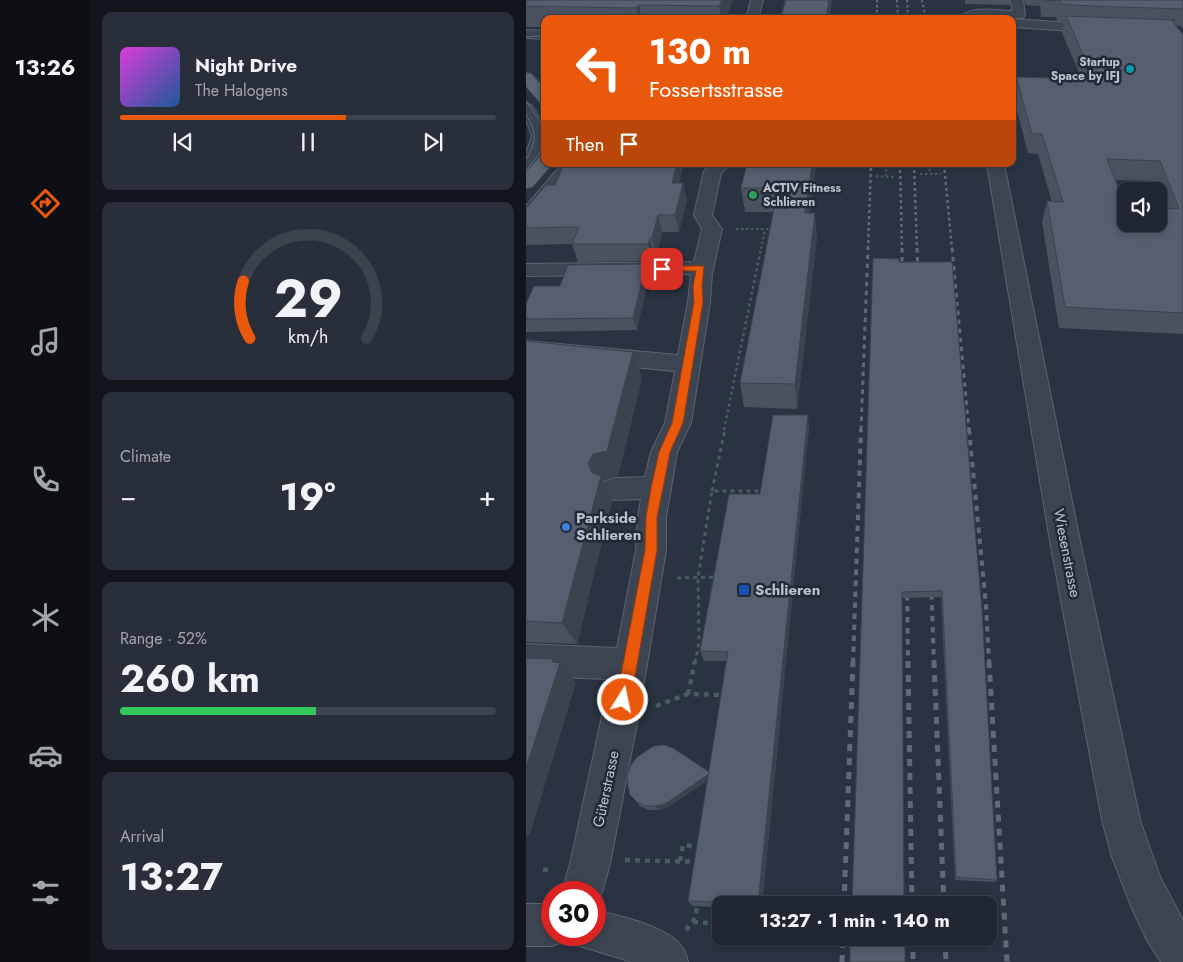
<!DOCTYPE html>
<meta charset="utf-8">
<style>
body{margin:0;font-family:Jost,sans-serif;background:#282e3a;color:#f1f3f6;height:100vh;display:flex;flex-direction:column;font-size:19px;white-space:nowrap}
*{box-sizing:border-box;margin:0}
p{font-size:16px;color:#a2a5ac}
.icon{flex:none;width:28px;height:28px;fill:none;stroke:currentColor;stroke-width:2;stroke-linecap:round;stroke-linejoin:round}
.map{position:relative;flex:1;overflow:hidden}
.panel{display:flex;flex-direction:column;gap:12px;padding:12px;background:#12151c;width:436px}
.panel>*{flex:none}
.top-card{position:absolute;left:15px;top:15px;width:475px;height:152px;border-radius:10px;box-shadow:0 2px 8px #0003,0 0 0 1px #3d434d;background:#ea580c;color:#fff;overflow:hidden}
.fabs{position:absolute;left:591px;top:182px;display:grid;gap:10px}
.fabs a{display:grid;place-items:center;width:50px;height:50px;border-radius:10px;background:#202632;box-shadow:0 2px 8px #0003,0 0 0 1px #3d434d;font-size:25px}
.speed{position:absolute;left:15px;top:881px;display:flex;gap:10px;font-size:25px;font-weight:700;text-align:center}
.speed>*{display:grid;place-content:center;width:65px;height:65px;border-radius:50%;background:#202632;box-shadow:0 2px 8px #0003,0 0 0 1px #3d434d;line-height:1}
.speed .limit{border:8px solid #d22;background:#fff;color:#111}
.pin{position:absolute;display:grid;place-items:center;width:42px;height:42px;color:#fff;margin:-21px;border-radius:10px;box-shadow:0 2px 8px #0006}
.me{position:absolute;width:55px;margin:-28px;rotate:10deg;stroke-linejoin:round;filter:drop-shadow(0 0 4px #0008)}
.turn{display:flex;align-items:center;gap:18px;height:105px;padding:0 25px;font-size:22px}
.turn .icon{width:65px;height:65px;stroke-width:2.5}
.turn b{display:block;font-size:35px;line-height:42px}
.then{display:flex;align-items:center;height:48px;padding:0 25px;background:#0003;gap:10px;font-size:19px}
.big{font-size:38px;font-weight:700;line-height:1.1}
.panel .widget{flex:1;display:flex;flex-direction:column;justify-content:center;gap:8px;min-width:0;padding:0 18px;border-radius:10px;background:#282e3a}
.panel .dial{align-items:center;gap:0}
.dial svg{height:130px;overflow:visible;fill:none;stroke:#3d434d;stroke-width:7;stroke-linecap:round;text-anchor:middle}
.dial text{fill:#f1f3f6;stroke:none}
.song{display:flex;align-items:center;gap:15px}
.cover{width:60px;height:60px;border-radius:8px;background:linear-gradient(135deg,hsl(300 70% 55%),hsl(210 70% 35%))}
.played{height:5px;border-radius:2px;background:linear-gradient(90deg,#ea580c 60%,#3d434d 60%)}
.keys{display:flex;justify-content:space-around;direction:ltr}
.heat{display:flex;justify-content:space-between;align-items:center;font-size:28px;direction:ltr}
.charge{height:8px;border-radius:4px;background:linear-gradient(90deg,#34c759 52%,#3d434d 0)}
.trip{position:absolute;left:186px;top:896px;width:285px;height:50px;border-radius:10px;background:#202632;box-shadow:0 2px 8px #0003,0 0 0 1px #3d434d;font-weight:700;line-height:50px;text-align:center}
main{display:flex;flex:1;min-height:0}
.dock{display:flex;flex-direction:column;width:90px;justify-content:space-around;align-items:center;background:#0d0f14;color:#a2a5ac}
.dock .icon{width:35px;height:35px}
.dock .on{color:#ea580c}
.dock b{font-size:22px;color:#f1f3f6}
.map>svg:first-child{display:block}
.lines{fill:none;stroke-linecap:round;stroke-linejoin:round}
.minor-casing{stroke:#5c636f;stroke-width:2}
.major-casing{stroke:#484e5b;stroke-width:2}
.path-far4{stroke:#4a5c60;stroke-width:1;stroke-dasharray:2 2;stroke-linecap:butt}
.path-far3{stroke:#4a5c60;stroke-width:2;stroke-dasharray:2.5 2.5;stroke-linecap:butt}
.path-far2{stroke:#4a5c60;stroke-width:2.5;stroke-dasharray:3 3;stroke-linecap:butt}
.path-far1{stroke:#4a5c60;stroke-width:3;stroke-dasharray:4 4;stroke-linecap:butt}
.path{stroke:#4a5c60;stroke-width:4.5;stroke-dasharray:5 5;stroke-linecap:butt}
.minor{fill:#3e4552;fill-rule:evenodd}
.major{fill:#5c6472;fill-rule:evenodd}
.tram{stroke:#606979;stroke-width:1}
.rail-far4{stroke:#606979;stroke-width:2;stroke-dasharray:2.5 2.5;stroke-linecap:butt}
.rail-far3{stroke:#606979;stroke-width:2.5;stroke-dasharray:3 3;stroke-linecap:butt}
.rail-far2{stroke:#606979;stroke-width:3;stroke-dasharray:4.5 4.5;stroke-linecap:butt}
.rail-far1{stroke:#606979;stroke-width:4;stroke-dasharray:5.5 5.5;stroke-linecap:butt}
.rail{stroke:#606979;stroke-width:5;stroke-dasharray:7 7;stroke-linecap:butt}
.wall{fill:#49525f;fill-rule:evenodd}
.shaded-wall{fill:#3c424e}
.building{fill:#555f6f;stroke:#3c424e;fill-rule:evenodd}
.route{fill:#ea580c;stroke:#983908}
.culture-dot{fill:#0f9aa8;stroke:#222a38;stroke-width:2}
.leisure-dot{fill:#2e9e5b;stroke:#222a38;stroke-width:2}
.shop-dot{fill:#3f7fe0;stroke:#222a38;stroke-width:2}
.transit-dot{fill:#1a4fb4;stroke:#222a38;stroke-width:2}
.labels{text-anchor:middle;dominant-baseline:central;stroke-width:5;stroke-linejoin:round;paint-order:stroke}
.far-poi-label{font-size:12px;font-weight:bold;fill:#bbc1cc;stroke:#222a38;text-anchor:end}
.poi-label{font-size:15px;font-weight:bold;fill:#bbc1cc;stroke:#222a38;text-anchor:start}
.street-label{font-size:15px;fill:#bbc1cc;stroke:#222a38}
</style>
<main>
<nav class="dock">
<b>13:26</b>
<svg class="icon on" aria-label="directions" viewBox="0 0 24 24"><path d="M12 3l9 9-9 9-9-9zM9 14v-3h6M13 9l2 2-2 2"/></svg>
<svg class="icon" aria-label="music" viewBox="0 0 24 24"><path d="M9 18V5l10-2v13"/><circle cx="6" cy="18" r="3"/><circle cx="16" cy="16" r="3"/></svg>
<svg class="icon" aria-label="phone" viewBox="0 0 24 24"><path d="M5 4h4l2 5-3 2q2 4 5 5l2-3 5 2v4C11 20 4 13 5 4z"/></svg>
<svg class="icon" aria-label="climate" viewBox="0 0 24 24"><path d="M12 3v18M4 7l16 10M4 17L20 7"/></svg>
<svg class="icon" aria-label="car" viewBox="0 0 24 24"><path d="M5 17H2v-5l4-1 3-4h7l3 4 3 1v5h-3M9 17h6M6 11h13"/><circle cx="7" cy="17" r="2"/><circle cx="17" cy="17" r="2"/></svg>
<svg class="icon" aria-label="filters" viewBox="0 0 24 24"><path d="M4 7h16M4 17h16"/><circle cx="9" cy="7" r="2"/><circle cx="15" cy="17" r="2"/></svg>
</nav>
<section class="panel">
<div class="widget">
<div class="song"><i class="cover"></i><div><b>Night Drive</b><p>The Halogens</p></div></div>
<div class="played"></div>
<div class="keys"><svg class="icon" aria-label="previous" viewBox="0 0 24 24"><path d="M18 5L8 12l10 7zM5 5v14"/></svg><svg class="icon" aria-label="pause" viewBox="0 0 24 24"><path d="M8 5v14M16 5v14"/></svg><svg class="icon" aria-label="next" viewBox="0 0 24 24"><path d="M6 5l10 7-10 7zM19 5v14"/></svg></div>
</div>
<div class="widget dial"><svg viewBox="0 0 100 80">
<path d="M14 69A42 42 0 1 1 86 69"/>
<path d="M14 69A42 42 0 0 1 10 34" stroke="#ea580c"/>
<text x="50" y="56" font-size="32" font-weight="700">29</text>
<text x="50" y="72" font-size="11">km/h</text>
</svg></div>
<div class="widget"><p>Climate</p>
<div class="heat"><a>−</a><b class="big">19°</b><a>+</a></div>
</div>
<div class="widget"><p>Range · 52%</p><b class="big">260 km</b><div class="charge"></div></div>
<div class="widget"><p>Arrival</p><b class="big">13:27</b></div>
</section>
<div class="map">
<svg width="657" height="962" viewBox="0 0 657 962">
<rect width="100%" height="100%" fill="#2a3342"/>
<g class="lines">
<defs>
<g id="minor">
<path d="M225 0H237L232 19H220Z"/>
<path d="M485 0H497L499 15 497 18 436 19 435 17C445 5 472 11 486 11Z"/>
<path d="M486 19 575 25 581 29 575 33 486 27Z"/>
<path d="M0 30 19 31V39L0 38Z"/>
<path d="M0 103 5 105C23 128 26 144 6 168L0 169V153L6 136 0 120Z"/>
<path d="M36 164H54L7 222 0 224V206Z"/>
<path d="M185 164H204L195 173 186 215 196 229 186 274 184 302 165 423 151 452 145 488 140 517V550L112 718 84 864 76 892 69 907V892H36L44 864 84 679 0 676V644L91 648 110 550 112 517 115 499 89 500 79 497 75 489 79 481 89 478 119 477 125 452 139 423 149 371 0 357V341L152 355 162 302 165 274 0 276V264L168 262 176 229 168 215 178 171Z"/>
<path d="M461 164H478L554 541 614 820 634 877 657 920V962H635L621 940 605 906 586 857 576 820 524 541Z"/>
<path d="M0 904H26V935H43L41 940 26 946H0Z"/>
<path d="M69 910C93 916 142 926 156 947 159 951 161 957 162 962H106L54 946 50 935H69Z"/>
</g>
<g id="major">
<path d="M0 73 5 74 19 89V104L14 102 0 86Z"/>
<path d="M19 157V164H26L6 187 0 188V172L13 158Z"/>
</g>
</defs>
<use href="#minor" class="minor-casing"/>
<use href="#major" class="major-casing"/>
<path class="path-far4" d="M256 18 259 0"/>
<g class="path-far3">
<path d="M360 164V176"/>
<path d="M403 164 404 174"/>
<path d="M394 174H415"/>
<path d="M350 176 369 177"/>
<path d="M210 229H246"/>
<path d="M235 249 239 230"/>
</g>
<path class="path-far2" d="M198 430 235 248"/>
<g class="path-far1">
<path d="M186 491 199 429"/>
<path d="M151 578 190 577"/>
<path d="M169 663 173 642 172 577 186 491H237"/>
</g>
<g class="path">
<path d="M162 694 169 661"/>
<path d="M130 706 162 694 199 695"/>
<path d="M99 860 173 862"/>
<path d="M154 861 157 845 166 846"/>
<path d="M17 870 27 869"/>
<path d="M167 922 195 924"/>
<path d="M160 930 167 922 173 902"/>
</g>
<use href="#minor" class="minor"/>
<use href="#major" class="major"/>
<g class="tram">
<path d="M0 37 19 36"/>
<path d="M0 101 19 129"/>
<path d="M0 115C11 131 11 143 0 159"/>
<path d="M0 170 11 157 19 143"/>
<path d="M2 173 19 163"/>
</g>
<g class="rail-far4">
<path d="M351 0V19"/>
<path d="M371 0 372 19"/>
<path d="M381 0 382 19"/>
<path d="M396 0 400 19"/>
</g>
<g class="rail-far3">
<path d="M374 164 376 249"/>
<path d="M388 164 391 249"/>
<path d="M418 164 426 249"/>
<path d="M342 249 345 164"/>
</g>
<g class="rail-far2">
<path d="M376 248V276"/>
<path d="M391 248 392 276"/>
<path d="M426 248 443 430"/>
<path d="M335 430 342 248"/>
</g>
<g class="rail-far1">
<path d="M443 429 460 605 463 663"/>
<path d="M405 583 408 663"/>
<path d="M381 584 382 663"/>
<path d="M327 663 335 429"/>
</g>
<g class="rail">
<path d="M382 661 386 905"/>
<path d="M408 661 418 905"/>
<path d="M463 661 481 962"/>
<path d="M318 905 327 661"/>
<path d="M387 938V962"/>
<path d="M419 938 420 962"/>
<path d="M316 962 317 938"/>
</g>
</g>
<g class="wall">
<path d="M0 0H207L199 19H19V27H0Z"/>
<path d="M439 0H484V5L439 4Z"/>
<path d="M498 0H657V29L656 27 650 25 657 35V334L533 328 516 222 521 201 526 202 512 154 502 153 487 96 490 77 556 79 536 33 539 21H531L530 17H515L514 6 500 5ZM589 180 627 181 631 191H632V195L638 209 600 207Z"/>
<path d="M221 164H290L284 213 291 237 271 409 218 407 214 383 247 212H219L215 188Z"/>
<path d="M153 183 161 200 153 232H136L131 255H128L127 261 52 262 46 244 0 245V207Z"/>
<path d="M373 262 471 880 469 882 429 880 415 597 376 598Z"/>
<path d="M123 276 111 330 0 332V304L34 286Z"/>
<path d="M0 341 116 378 92 476 78 479 77 482 86 501 51 644 0 642Z"/>
<path d="M283 427 236 905H195V907L167 906 162 901 182 780 142 807 132 810H122L114 806 104 795 183 772 200 661H178L174 651 234 494Z"/>
</g>
<g class="shaded-wall">
<path d="M196 0H207L199 19H195L193 6Z"/>
<path d="M303 0H306L304 19H300Z"/>
<path d="M113 5 116 19H112L110 8Z"/>
<path d="M151 164H158L149 200 146 183Z"/>
<path d="M286 164H290L281 237 279 213Z"/>
<path d="M157 183 161 200 153 232 149 215Z"/>
<path d="M289 213 291 237 271 409 269 384Z"/>
<path d="M132 215 136 232 131 255 126 238Z"/>
<path d="M124 238 128 255 127 261 122 244Z"/>
<path d="M120 264 123 276 111 330 107 318Z"/>
<path d="M107 352 116 378 92 476 78 479 77 482 86 501 51 644 36 623 62 463 67 454Z"/>
<path d="M282 415 283 427 236 905H233L232 904Z"/>
<path d="M27 659 33 667 34 663 50 683 4 834 0 837V768Z"/>
<path d="M185 773 187 777 142 807 132 810 129 806Z"/>
</g>
<g class="building">
<path d="M0 0H196L193 6 113 5 110 8 0 6Z"/>
<path d="M260 0H303L300 19H254Z"/>
<path d="M518 0H657V9L565 6 535 4 533 0 518 1Z"/>
<path d="M540 16 649 20H646L657 35V313L539 307 521 201 537 202 516 134H506L490 77 568 79ZM581 159 634 161 653 209 632 208V224H600V207Z"/>
<path d="M38 164H151L146 183H157L149 215H132L126 238H124L122 244H46L53 227 0 228V207L2 206 20 185H29Z"/>
<path d="M221 164H286L279 213H289L269 384 214 383 252 188H215Z"/>
<path d="M347 258 373 259V262H426L456 609 471 880 430 877 416 591 376 592 378 905H326Z"/>
<path d="M120 264 107 318 0 319V304L8 286H34L42 265Z"/>
<path d="M0 341 107 352 81 451 67 454 62 463 66 473 75 476 36 623 0 621Z"/>
<path d="M247 415H282L232 904 162 901 202 652 174 651 203 494H234Z"/>
<path d="M0 658 27 659 26 662 34 663 0 768Z"/>
<path d="M138 745 147 748 183 772V774L139 804 129 806H119L111 802 104 795 102 786 101 776 105 765 111 757 128 746Z"/>
<rect x="324" y="938" width="55" height="24"/>
</g>
<path class="route" d="M136 266H178L176 286 177 302 157 423 144 452 137 488 131 517V550L105 700 102 705 97 707 92 705 90 700 119 550 120 517 125 488 133 452 146 423 168 302 167 286 170 271 133 270 131 269Z"/>
<circle class="culture-dot" cx="604" cy="69" r="5"/>
<circle class="leisure-dot" cx="227" cy="195" r="5"/>
<circle class="shop-dot" cx="40" cy="527" r="5"/>
<rect class="transit-dot" x="212" y="584" width="12" height="12" rx="2.5"/>
<g class="labels">
<g class="far-poi-label">
<text x="594" y="62">Startup<tspan x="594" dy="14">Space by IFJ</tspan></text>
<text x="237" y="188" text-anchor="start">ACTIV Fitness<tspan x="237" dy="14">Schlieren</tspan></text>
</g>
<g class="poi-label">
<text x="50" y="518">Parkside<tspan x="50" dy="17">Schlieren</tspan></text>
<text x="229" y="590">Schlieren</text>
</g>
<g class="street-label">
<text transform="translate(541 553) rotate(79)">Wiesenstrasse</text>
<text transform="translate(80 789) rotate(-78)">Güterstrasse</text>
</g>
</g>
</svg>
<div class="fabs">
<a><svg class="icon" aria-label="sound" viewBox="0 0 24 24"><path d="M4 9h4l5-4v14l-5-4H4zM17 9q2 3 0 6"/></svg></a>
</div>
<div class="speed"><div class="limit">30</div></div>
<div class="pin" style="left:136px;top:269px;background:#d93025"><svg class="icon" aria-label="arrive" viewBox="0 0 24 24"><path d="M6 21V4h12l-3 4 3 4H6"/></svg></div>
<svg class="me" style="left:97px;top:700px" viewBox="-20 -20 40 40"><circle r="17" fill="#ea580c" stroke="#fff" stroke-width="3"/><path d="M0-11L8 9 0 5-8 9z" fill="#fff"/></svg>
<div class="trip">13:27 · 1 min · 140 m</div>
<div class="top-card">
<div class="turn"><svg class="icon" aria-label="left" viewBox="0 0 24 24"><path d="M17 20v-9H6M10 6l-5 5 5 5"/></svg><div><b>130 m</b>Fossertsstrasse</div></div>
<div class="then">Then<svg class="icon" aria-label="arrive" viewBox="0 0 24 24"><path d="M6 21V4h12l-3 4 3 4H6"/></svg></div>
</div>
</div>
</main>
